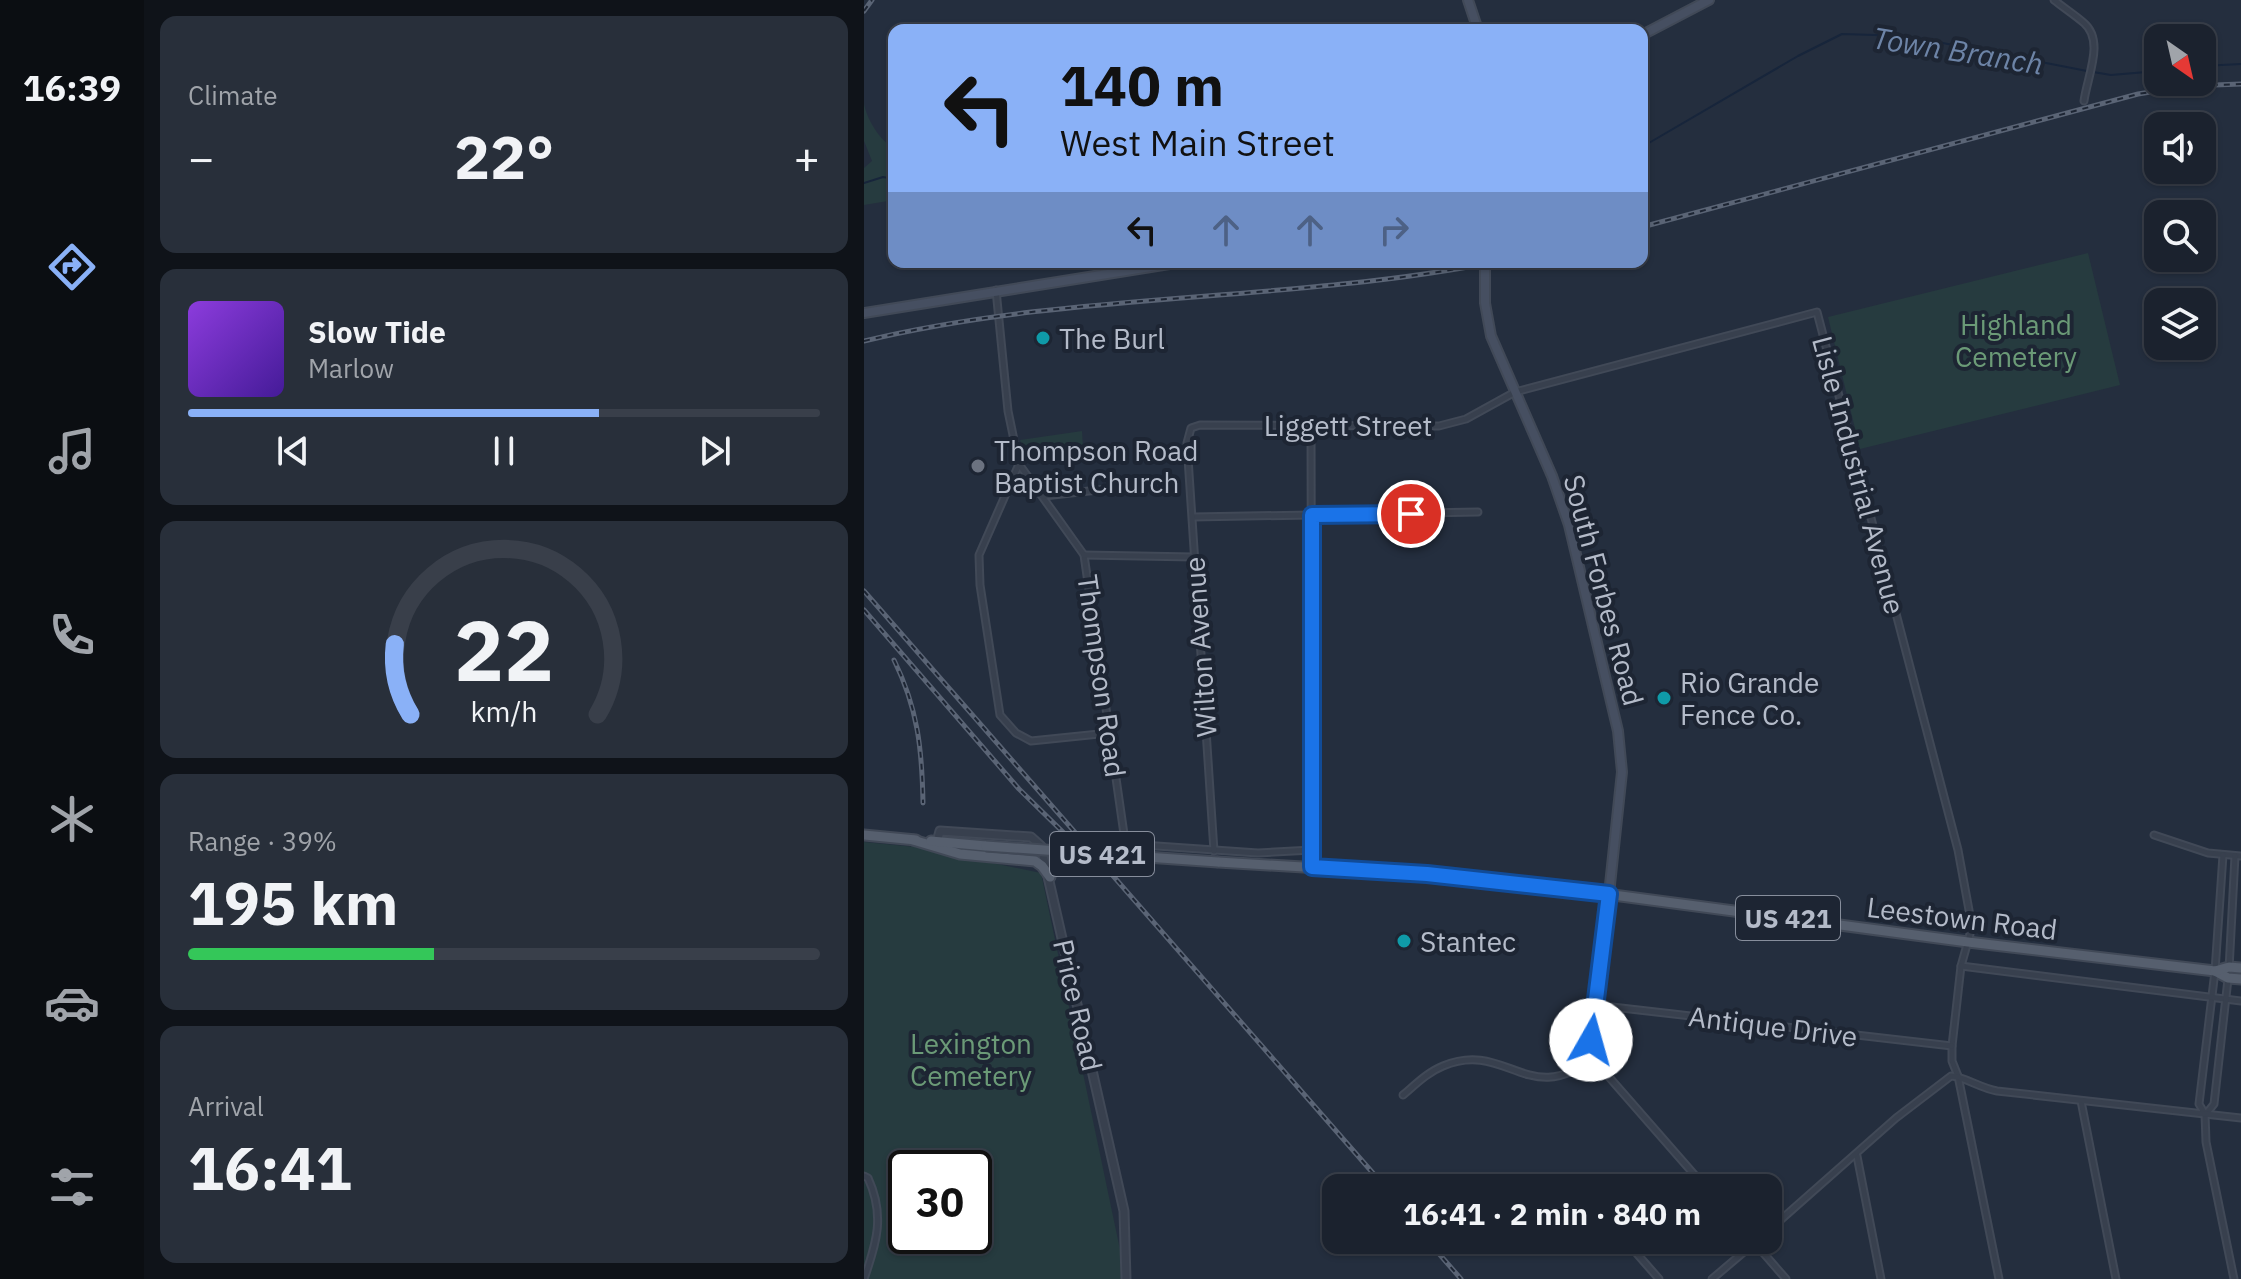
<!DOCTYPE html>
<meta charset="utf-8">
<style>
body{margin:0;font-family:"IBM Plex Sans",sans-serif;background:#282f3a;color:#f1f3f6;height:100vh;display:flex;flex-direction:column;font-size:30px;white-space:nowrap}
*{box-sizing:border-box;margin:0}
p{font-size:26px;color:#a0a4aa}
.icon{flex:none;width:44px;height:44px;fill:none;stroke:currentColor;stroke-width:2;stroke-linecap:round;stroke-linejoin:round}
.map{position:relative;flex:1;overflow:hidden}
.details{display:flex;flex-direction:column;gap:16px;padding:16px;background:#0f1319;width:720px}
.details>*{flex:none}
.guide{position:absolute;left:24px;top:24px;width:760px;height:244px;border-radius:16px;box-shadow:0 2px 6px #0004,0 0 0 2px #393f4a;background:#8ab1f7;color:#111;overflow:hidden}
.needle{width:52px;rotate:146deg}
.tools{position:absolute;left:1280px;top:24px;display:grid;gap:16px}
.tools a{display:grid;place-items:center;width:72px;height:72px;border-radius:16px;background:#1b222e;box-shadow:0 2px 6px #0004,0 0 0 2px #393f4a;font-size:40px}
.speed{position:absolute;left:24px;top:1150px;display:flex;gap:16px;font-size:40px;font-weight:700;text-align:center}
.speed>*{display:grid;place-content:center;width:104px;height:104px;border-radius:50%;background:#1b222e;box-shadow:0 2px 6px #0004,0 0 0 2px #393f4a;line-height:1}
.speed .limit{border:4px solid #111;border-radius:12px;background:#fff;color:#111}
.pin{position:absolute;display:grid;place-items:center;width:68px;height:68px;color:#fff;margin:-34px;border:4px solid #fff;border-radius:50%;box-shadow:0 2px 8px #0007}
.me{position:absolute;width:88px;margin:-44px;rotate:7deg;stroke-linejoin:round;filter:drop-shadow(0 0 6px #0008)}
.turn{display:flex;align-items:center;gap:28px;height:168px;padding:0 40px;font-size:36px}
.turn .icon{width:104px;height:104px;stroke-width:2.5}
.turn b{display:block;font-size:56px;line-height:68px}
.lanes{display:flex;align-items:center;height:76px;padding:0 40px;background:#0003;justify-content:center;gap:40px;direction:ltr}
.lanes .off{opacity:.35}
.big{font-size:60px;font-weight:700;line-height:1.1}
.details .widget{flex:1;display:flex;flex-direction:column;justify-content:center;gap:12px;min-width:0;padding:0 28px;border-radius:16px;background:#282f3a}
.details .dial{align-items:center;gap:0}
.dial svg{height:208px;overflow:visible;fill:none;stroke:#393f4a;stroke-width:7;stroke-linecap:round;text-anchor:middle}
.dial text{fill:#f1f3f6;stroke:none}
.song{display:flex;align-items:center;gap:24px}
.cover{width:96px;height:96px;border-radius:12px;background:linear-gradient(135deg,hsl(270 70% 55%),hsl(260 70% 35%))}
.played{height:8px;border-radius:4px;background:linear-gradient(90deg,#8ab1f7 65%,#393f4a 65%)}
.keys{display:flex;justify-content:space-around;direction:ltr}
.heat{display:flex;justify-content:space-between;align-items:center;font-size:44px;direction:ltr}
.charge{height:12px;border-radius:6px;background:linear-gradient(90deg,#34c759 39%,#393f4a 0)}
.trip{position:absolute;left:458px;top:1174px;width:460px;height:80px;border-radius:16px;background:#1b222e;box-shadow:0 2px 6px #0004,0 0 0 2px #393f4a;font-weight:700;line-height:80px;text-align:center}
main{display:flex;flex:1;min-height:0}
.tabs{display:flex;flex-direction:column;width:144px;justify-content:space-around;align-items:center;background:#0b0e12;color:#a0a4aa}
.tabs .icon{width:56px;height:56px}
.tabs .current{color:#8ab1f7}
.tabs b{font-size:36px;color:#f1f3f6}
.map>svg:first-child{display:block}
.green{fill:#263b3f;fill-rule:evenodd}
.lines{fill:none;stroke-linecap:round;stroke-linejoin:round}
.stream{stroke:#17253b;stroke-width:2}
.minor-casing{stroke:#414957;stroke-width:9}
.tertiary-casing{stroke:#414957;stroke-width:11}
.secondary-casing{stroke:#414957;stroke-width:12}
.primary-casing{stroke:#414957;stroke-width:13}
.minor{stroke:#38404e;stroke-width:5}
.tertiary{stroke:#38404e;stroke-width:7}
.secondary{stroke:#464f61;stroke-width:8}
.primary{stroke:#565f6e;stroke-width:9}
.rail-casing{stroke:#5a6475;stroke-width:5}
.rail{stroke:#1d2533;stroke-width:2;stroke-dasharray:6;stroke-linecap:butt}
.primary-bridge-casing{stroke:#414957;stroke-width:13;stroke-linecap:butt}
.primary-bridge{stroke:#565f6e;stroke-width:9}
.route-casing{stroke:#114b97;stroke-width:20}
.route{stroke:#1a73e8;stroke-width:14}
.culture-dot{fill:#0f9aa8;stroke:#1d2533;stroke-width:3}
.worship-dot{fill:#6b7280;stroke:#1d2533;stroke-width:3}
.labels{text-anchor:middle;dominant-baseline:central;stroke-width:8;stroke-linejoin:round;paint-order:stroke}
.shield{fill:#1d2533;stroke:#878e9c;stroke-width:2}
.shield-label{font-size:26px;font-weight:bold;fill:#b4bbc9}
.park-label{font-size:28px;fill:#6b9a77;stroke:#1d2533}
.poi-label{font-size:28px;fill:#b4bbc9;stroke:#1d2533;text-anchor:start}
.street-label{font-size:28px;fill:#b4bbc9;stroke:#1d2533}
.water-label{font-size:30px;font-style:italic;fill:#6d84a7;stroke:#1d2533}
</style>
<main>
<nav class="tabs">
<b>16:39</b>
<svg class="icon current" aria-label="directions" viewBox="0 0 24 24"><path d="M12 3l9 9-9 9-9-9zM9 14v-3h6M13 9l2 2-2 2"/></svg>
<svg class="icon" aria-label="music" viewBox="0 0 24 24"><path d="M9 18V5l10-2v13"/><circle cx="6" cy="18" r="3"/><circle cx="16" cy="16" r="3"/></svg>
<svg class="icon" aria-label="phone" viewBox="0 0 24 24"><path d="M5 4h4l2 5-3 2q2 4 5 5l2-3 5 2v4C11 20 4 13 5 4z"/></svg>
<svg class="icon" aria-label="climate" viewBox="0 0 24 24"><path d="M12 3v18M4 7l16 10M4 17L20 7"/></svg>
<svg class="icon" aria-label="car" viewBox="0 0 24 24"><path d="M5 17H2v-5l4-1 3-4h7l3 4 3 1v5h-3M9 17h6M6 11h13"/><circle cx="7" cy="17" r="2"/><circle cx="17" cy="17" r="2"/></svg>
<svg class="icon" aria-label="filters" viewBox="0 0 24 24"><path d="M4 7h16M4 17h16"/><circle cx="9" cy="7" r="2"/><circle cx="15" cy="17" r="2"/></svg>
</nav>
<section class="details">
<div class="widget"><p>Climate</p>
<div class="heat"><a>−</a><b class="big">22°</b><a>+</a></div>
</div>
<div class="widget">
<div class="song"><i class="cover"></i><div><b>Slow Tide</b><p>Marlow</p></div></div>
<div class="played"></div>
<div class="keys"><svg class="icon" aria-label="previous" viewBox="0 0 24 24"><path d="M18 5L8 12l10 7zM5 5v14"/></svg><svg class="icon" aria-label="pause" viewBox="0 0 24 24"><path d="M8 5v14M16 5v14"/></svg><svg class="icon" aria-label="next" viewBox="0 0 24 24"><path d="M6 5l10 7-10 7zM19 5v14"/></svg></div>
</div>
<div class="widget dial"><svg viewBox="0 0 100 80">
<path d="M14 69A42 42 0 1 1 86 69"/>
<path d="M14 69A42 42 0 0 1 8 42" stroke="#8ab1f7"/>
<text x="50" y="56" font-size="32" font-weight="700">22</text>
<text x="50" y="72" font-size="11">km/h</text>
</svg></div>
<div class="widget"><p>Range · 39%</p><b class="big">195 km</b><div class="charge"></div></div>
<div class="widget"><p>Arrival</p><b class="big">16:41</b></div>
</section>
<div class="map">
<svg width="1377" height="1279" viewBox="0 0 1377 1279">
<rect width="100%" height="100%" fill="#242e3e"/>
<g class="green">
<path d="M0 103C2 118 16 141 30 148V200L0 205V168L8 161 0 141Z"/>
<path d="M1224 253 1256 385 996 449 964 317Z"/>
<path d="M218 431 219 447 160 455 156 440Z"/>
<path d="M0 842 51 847 177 873 258 1259 257 1279H0ZM42 1168H110V1236H42Z"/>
</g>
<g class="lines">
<g class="stream">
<path d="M1338 66 1377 64"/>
<path d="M1229 72 1247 75 1294 71"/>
<path d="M778 147 934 56 978 34 1043 36 1223 71"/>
<path d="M0 183 19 177 30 179"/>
</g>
<defs>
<g id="minor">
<path d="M1190 0C1200 8 1211 15 1220 23 1241 41 1223 77 1220 101"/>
<path d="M132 290 144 411 155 464 220 555 261 841 264 844 394 853 448 850"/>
<path d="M447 426 448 867"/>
<path d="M155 464 115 555 116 585 136 715 152 733 167 741 245 733"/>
<path d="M180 496 252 488"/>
<path d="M329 517 614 512"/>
<path d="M220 555 330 557"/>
<path d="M1290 835 1344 853 1377 856"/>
<path d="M350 851 323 443 327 428 336 425 558 426H575L602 419 651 392 953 312 1094 850 1107 921 1106 934 1097 966 1088 1046V1061L1094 1076 1135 1279"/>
<path d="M1359 855 1351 971 1335 1104 1341 1114 1342 1142 1370 1279"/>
<path d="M744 895 728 1028 729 1051 738 1069 842 1188"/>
<path d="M1097 966 1377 1001"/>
<path d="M1365 969 1371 856"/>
<path d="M731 1005 1088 1046"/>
<path d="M539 1095C552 1084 564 1072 579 1066 643 1039 665 1111 731 1056"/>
<path d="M1217 1101 1252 1279"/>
<path d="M1342 1114 1350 1104 1364 979"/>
<path d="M993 1156 1017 1279"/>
<path d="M0 1176 4 1178C21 1215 13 1242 0 1279"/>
<path d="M904 1231 1032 1118 1087 1076C1099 1076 1116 1088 1133 1091L1377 1118"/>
<path d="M761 1240 795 1279"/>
<path d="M889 1241 922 1279"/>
<path d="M848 1279 894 1240"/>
</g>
<path id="tertiary" d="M73 842 76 831 167 837 177 846 260 1211 262 1279"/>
<g id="secondary">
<path d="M604 0 614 30"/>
<path d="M778 35 845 0"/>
<path d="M621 262V303L627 336 688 476 705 525 754 731 758 772 745 894"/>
<path d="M0 313 318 262"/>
</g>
<g id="primary">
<path d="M0 835 52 840"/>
<path d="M49 840 96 854 171 861 178 866 186 877"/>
<path d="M67 841 122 846"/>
<path d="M354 862 556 874 704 889 1104 942 1351 971 1364 978 1377 979"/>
<path d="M1351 971 1365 967 1377 968"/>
</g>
</defs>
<use href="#minor" class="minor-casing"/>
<use href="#tertiary" class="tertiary-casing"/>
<use href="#secondary" class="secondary-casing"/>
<use href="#primary" class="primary-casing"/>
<use href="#minor" class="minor"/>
<use href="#tertiary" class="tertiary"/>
<use href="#secondary" class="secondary"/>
<use href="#primary" class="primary"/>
<defs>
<g id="rail">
<path d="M0 11 8 0"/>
<path d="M778 227 1274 94 1324 86 1377 84"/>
<path d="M0 341C207 291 423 303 631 262"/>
<path d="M0 591 522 1188"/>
<path d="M0 610 155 789 205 838"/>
<path d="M30 660C54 709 58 749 59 803"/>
<path d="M563 1240 597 1279"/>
</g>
</defs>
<use href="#rail" class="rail-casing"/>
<use href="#rail" class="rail"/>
<defs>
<path id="primary-bridge" d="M122 846 354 862"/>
</defs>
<use href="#primary-bridge" class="primary-bridge-casing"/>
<use href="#primary-bridge" class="primary-bridge"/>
</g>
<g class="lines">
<defs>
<path id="route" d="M547 514 448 515V867L563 874 745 894 727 1040"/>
</defs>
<use href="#route" class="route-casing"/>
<use href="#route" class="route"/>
</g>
<g class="culture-dot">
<circle cx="179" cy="338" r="8"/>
<circle cx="800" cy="698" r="8"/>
<circle cx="540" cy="941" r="8"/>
</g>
<circle class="worship-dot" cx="114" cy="466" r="8"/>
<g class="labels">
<g class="shield">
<rect x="186" y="832" width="104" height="44" rx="6"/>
<rect x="872" y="896" width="104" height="44" rx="6"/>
</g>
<g class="shield-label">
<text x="238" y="854">US 421</text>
<text x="924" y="918">US 421</text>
</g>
<g class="park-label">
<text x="1152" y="324">Highland<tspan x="1152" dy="32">Cemetery</tspan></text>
<text x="107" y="1043">Lexington<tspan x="107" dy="32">Cemetery</tspan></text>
</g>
<g class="poi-label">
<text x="195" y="338">The Burl</text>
<text x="130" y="450">Thompson Road<tspan x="130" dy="32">Baptist Church</tspan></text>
<text x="816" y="682">Rio Grande<tspan x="816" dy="32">Fence Co.</tspan></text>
<text x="556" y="941">Stantec</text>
</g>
<g class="street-label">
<text x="484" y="425">Liggett Street</text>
<text transform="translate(995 475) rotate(75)">Lisle Industrial Avenue</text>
<text transform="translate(740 590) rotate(75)">South Forbes Road</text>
<text transform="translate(336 647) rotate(-94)">Wilton Avenue</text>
<text transform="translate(238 676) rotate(82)">Thompson Road</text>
<text transform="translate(1098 918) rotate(7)">Leestown Road</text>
<text transform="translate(214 1005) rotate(77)">Price Road</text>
<text transform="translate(909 1026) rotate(7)">Antique Drive</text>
</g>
<g class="water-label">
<text transform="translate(1094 50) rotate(9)">Town Branch</text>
</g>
</g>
</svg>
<div class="tools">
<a><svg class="needle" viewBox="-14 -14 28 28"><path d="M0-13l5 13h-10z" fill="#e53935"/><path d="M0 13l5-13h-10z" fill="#a0a4aa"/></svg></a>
<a><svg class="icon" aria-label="sound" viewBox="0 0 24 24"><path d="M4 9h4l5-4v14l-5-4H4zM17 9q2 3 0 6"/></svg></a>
<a><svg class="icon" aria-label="search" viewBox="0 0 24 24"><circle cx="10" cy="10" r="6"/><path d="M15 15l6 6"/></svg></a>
<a><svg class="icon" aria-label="layers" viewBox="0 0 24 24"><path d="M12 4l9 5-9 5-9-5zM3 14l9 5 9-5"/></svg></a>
</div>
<div class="speed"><div class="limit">30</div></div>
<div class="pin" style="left:547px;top:514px;background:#d93025"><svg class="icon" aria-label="arrive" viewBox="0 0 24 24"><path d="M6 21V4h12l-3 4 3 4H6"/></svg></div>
<svg class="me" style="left:727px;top:1040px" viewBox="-20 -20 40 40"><circle r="19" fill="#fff"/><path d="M0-13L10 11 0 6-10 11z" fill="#1a73e8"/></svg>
<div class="trip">16:41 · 2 min · 840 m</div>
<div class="guide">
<div class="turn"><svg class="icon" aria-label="left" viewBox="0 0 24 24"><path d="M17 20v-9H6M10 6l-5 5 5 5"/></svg><div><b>140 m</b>West Main Street</div></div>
<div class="lanes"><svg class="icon" aria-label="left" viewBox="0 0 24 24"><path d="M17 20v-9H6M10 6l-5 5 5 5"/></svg><svg class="icon off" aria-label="ahead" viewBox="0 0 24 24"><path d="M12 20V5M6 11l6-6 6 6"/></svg><svg class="icon off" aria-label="ahead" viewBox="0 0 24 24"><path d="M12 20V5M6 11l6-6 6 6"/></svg><svg class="icon off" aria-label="right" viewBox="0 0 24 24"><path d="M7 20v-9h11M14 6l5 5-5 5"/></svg></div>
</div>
</div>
</main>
